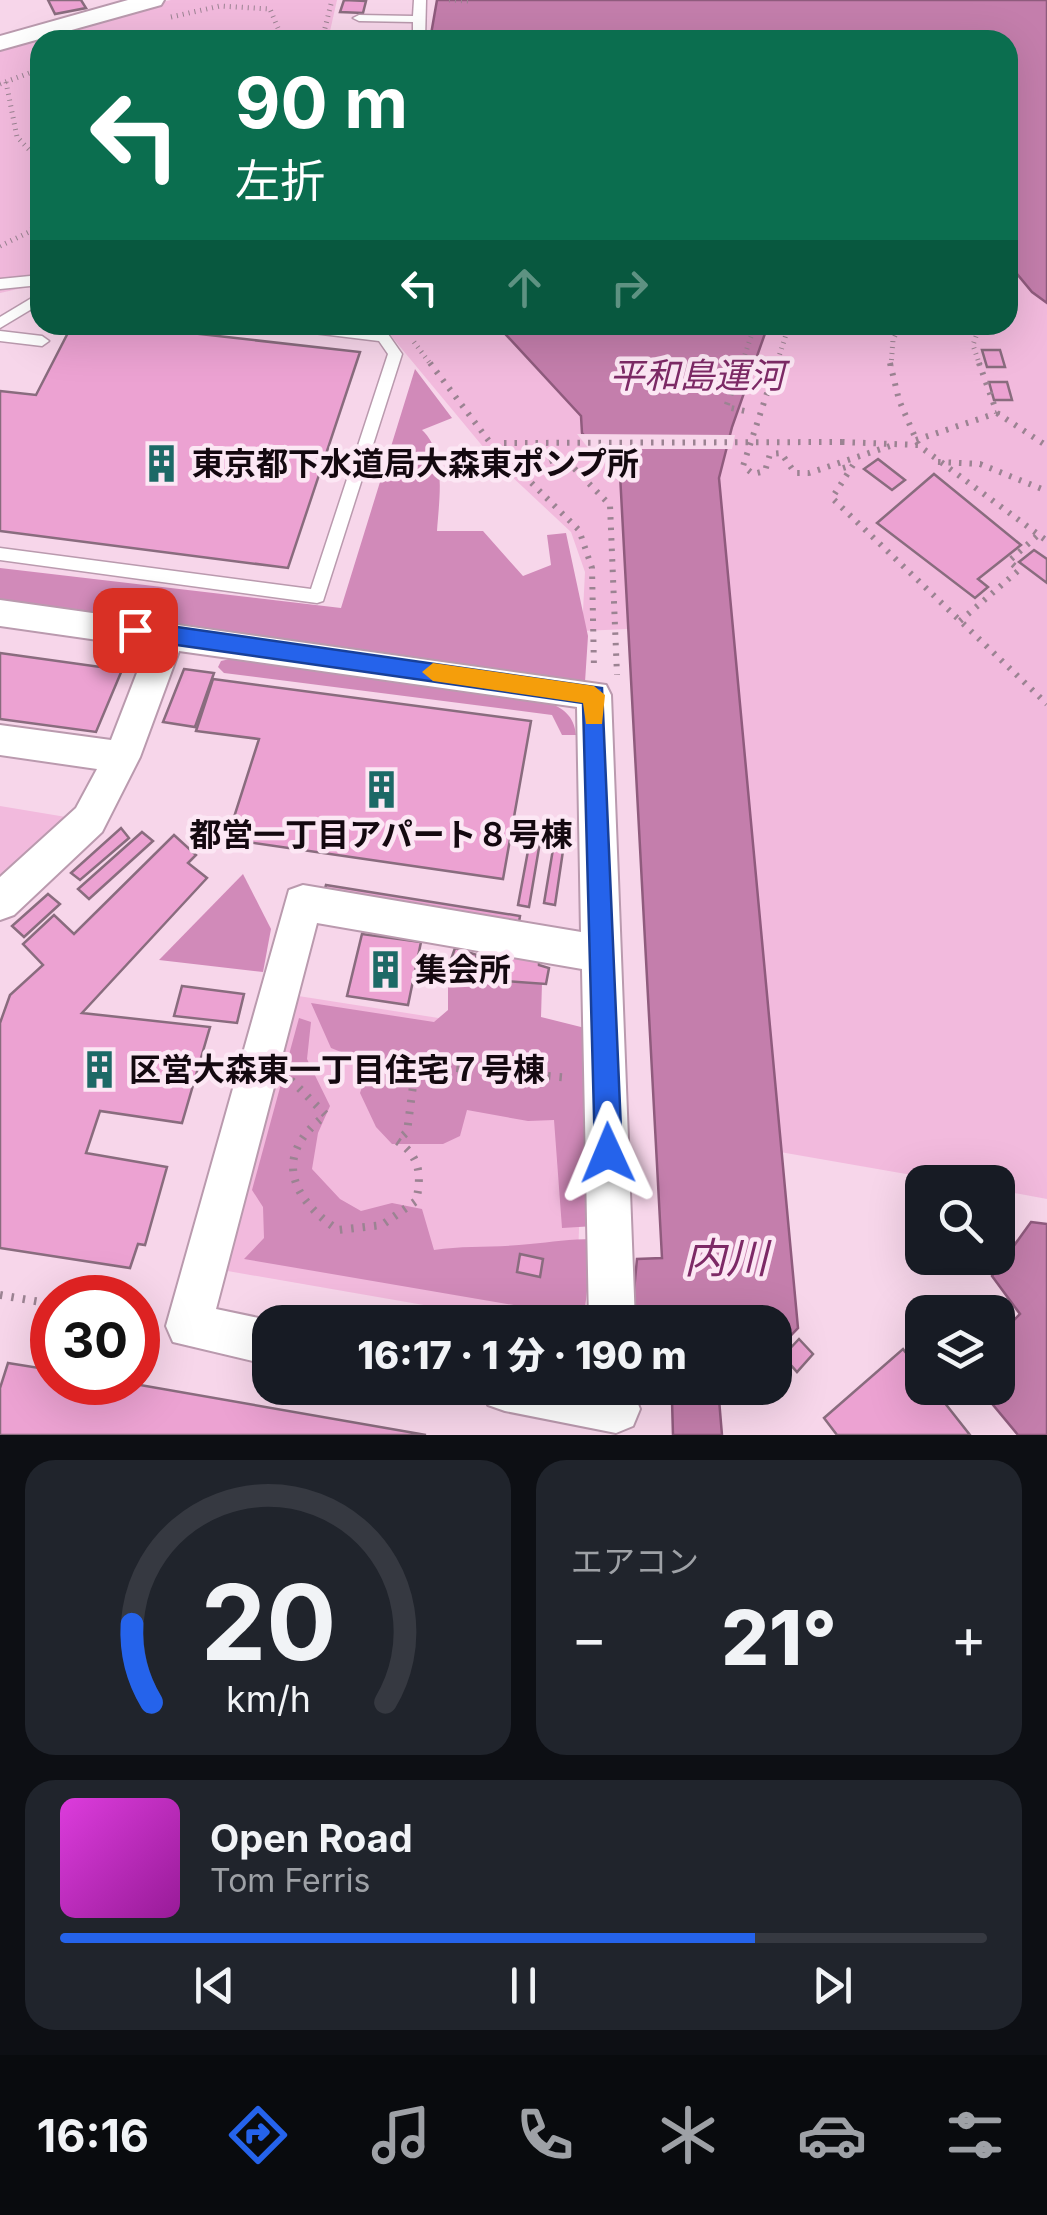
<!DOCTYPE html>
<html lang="ja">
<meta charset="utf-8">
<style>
body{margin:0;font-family:Inter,"Noto Sans JP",sans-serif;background:#20242c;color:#f1f3f6;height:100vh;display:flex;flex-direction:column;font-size:38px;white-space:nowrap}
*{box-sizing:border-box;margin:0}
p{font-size:32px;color:#9ea1a6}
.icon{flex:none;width:55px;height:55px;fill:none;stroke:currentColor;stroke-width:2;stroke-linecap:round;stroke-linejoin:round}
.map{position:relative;height:1435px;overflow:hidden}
.sheet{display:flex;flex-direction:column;gap:25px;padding:25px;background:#0d0f14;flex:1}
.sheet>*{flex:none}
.banner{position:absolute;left:30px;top:30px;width:988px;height:305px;border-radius:30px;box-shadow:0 10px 40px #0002;background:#0b6e4f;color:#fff;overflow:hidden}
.tools{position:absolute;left:905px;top:1165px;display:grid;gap:20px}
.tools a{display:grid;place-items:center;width:110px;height:110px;border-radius:20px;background:#171b24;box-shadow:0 10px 40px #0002;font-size:50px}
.speed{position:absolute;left:30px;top:1275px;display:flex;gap:20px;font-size:50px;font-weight:700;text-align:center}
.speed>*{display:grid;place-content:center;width:130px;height:130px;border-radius:50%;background:#171b24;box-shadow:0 10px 40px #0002;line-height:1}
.speed .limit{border:15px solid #d22;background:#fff;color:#111}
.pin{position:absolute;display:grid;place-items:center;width:85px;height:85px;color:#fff;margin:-42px;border-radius:20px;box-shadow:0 5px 15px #0006}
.me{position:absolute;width:110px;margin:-55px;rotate:359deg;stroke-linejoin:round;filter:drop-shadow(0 0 8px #0008)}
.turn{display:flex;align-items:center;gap:35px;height:210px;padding:0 40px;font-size:45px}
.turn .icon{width:130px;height:130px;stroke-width:2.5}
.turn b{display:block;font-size:70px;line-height:85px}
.lanes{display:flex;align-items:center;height:95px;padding:0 40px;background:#0003;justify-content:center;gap:50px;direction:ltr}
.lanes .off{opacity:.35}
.big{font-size:75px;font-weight:800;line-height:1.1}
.sheet .tile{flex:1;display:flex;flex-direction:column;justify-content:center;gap:15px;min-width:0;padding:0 35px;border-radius:30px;background:#20242c}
.sheet .dial{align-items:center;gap:0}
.dial svg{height:260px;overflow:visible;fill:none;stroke:#363941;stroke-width:7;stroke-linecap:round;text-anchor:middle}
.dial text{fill:#f1f3f6;stroke:none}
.song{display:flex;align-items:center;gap:30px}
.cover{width:120px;height:120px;border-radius:15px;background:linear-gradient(135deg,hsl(300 70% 55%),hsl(300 70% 35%))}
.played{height:10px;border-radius:5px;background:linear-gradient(90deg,#2563eb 75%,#363941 75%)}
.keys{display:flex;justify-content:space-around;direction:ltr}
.heat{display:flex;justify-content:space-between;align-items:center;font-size:55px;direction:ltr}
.sheet .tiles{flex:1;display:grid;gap:25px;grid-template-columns:1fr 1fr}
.tile:last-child{grid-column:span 2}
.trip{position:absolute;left:252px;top:1305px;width:540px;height:100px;border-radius:30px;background:#171b24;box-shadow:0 10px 40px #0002;font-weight:800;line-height:100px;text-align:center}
.tabs{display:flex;height:160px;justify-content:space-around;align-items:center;background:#090b0e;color:#9ea1a6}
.tabs .icon{width:70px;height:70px}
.tabs .active{color:#2563eb}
.tabs b{font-size:45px;color:#f1f3f6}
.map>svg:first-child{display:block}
.green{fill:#f2badd}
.forest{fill:#d18ab9}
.water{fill:#c47eac;stroke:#8f5b7d;stroke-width:2.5}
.pier{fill:#f7d6ea}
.building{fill:#eca2d2;stroke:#896c7e;stroke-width:2.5}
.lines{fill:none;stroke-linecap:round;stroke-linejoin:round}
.lane-casing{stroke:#ba9aae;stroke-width:3}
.street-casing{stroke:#ba9aae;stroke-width:4}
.path-far2{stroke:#9b8392;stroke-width:5;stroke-dasharray:1 5;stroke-linecap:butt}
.path-far1{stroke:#9b8392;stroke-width:6;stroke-dasharray:2.5 8;stroke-linecap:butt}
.path{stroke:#9b8392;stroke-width:8;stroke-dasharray:2.5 9;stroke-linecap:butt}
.lane{fill:#fff;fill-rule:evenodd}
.street{fill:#fff;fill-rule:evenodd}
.path-bridge{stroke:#9b8392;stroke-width:6;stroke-dasharray:2.5 8;stroke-linecap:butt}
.route{fill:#2563eb;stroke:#184099;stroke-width:2.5}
.slow{fill:#f59e0b}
.labels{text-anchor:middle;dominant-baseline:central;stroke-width:9;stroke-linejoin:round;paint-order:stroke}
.poi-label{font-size:32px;font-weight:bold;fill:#140910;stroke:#fce7f4;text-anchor:start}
.water-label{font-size:35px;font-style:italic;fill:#7d2a66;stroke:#fce7f4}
.near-water-label{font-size:42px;font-style:italic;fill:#7d2a66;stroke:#fce7f4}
</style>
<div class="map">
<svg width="1047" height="1435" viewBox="0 0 1047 1435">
<rect width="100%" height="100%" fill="#f7d6ea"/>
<g class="green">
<path d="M171 0H337L328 40H40V284L0 293V48L44 31Z"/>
<path d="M1008 263 1032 292 1047 303V1199L998 1190V1182H952L780 1152 719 478 732 427 768 325H1008Z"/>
<path d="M382 325H497L581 416 582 433 620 474 628 629 582 631 585 572 571 532 494 460Z"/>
<path d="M0 806 78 819 0 891Z"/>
<path d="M292 995 585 1041 576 1322H522L222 1270Z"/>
</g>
<g class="forest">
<path d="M415 369 452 418 422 430C447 453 439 500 437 531H483L523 576 551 565 547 535 566 533 588 636 585 682 0 609V568L341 608Z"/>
<path d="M234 658 545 701C563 708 574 715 576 735H562L552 715 224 673 218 667 221 661Z"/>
<path d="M243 874 271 929 263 972 159 960Z"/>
<path d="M448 981 542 983 541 1017 593 1030 595 1226 562 1228 554 1120 528 1121 467 1110 460 1136 443 1144H392L376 1127 360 1093 367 1072 364 1054H346L331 1048 311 1003 434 1022 448 1010Z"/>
<path d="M299 1018 311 1022 307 1059 330 1106 318 1133 312 1169 340 1199 361 1211 392 1203 422 1209 434 1250C466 1245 498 1248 530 1244 551 1242 571 1239 593 1239L584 1317 244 1259 264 1238 263 1207 252 1190Z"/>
</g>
<g class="water">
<path d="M437 0H1047V303L1032 292 1008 263V40H430Z"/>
<path d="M497 325H768L732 427 719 478 798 1328 775 1352V1322H631L637 1259 662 1258 620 474 582 433 581 416Z"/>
<path d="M1031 1222 1047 1224V1435H1018L979 1388H998V1336L1020 1314 992 1276Z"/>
<path d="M642 1388H740L719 1399 722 1435H673L672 1400 642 1397Z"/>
</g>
<path class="pier" d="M577 434 735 435 732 449H589Z"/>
<g class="building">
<path d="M48 0H81L86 8 55 14Z"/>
<path d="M344 0 366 1 363 13 340 12Z"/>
<path d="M72 325H119L360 352 288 568 0 531V391L36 395Z"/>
<path d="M982 350H1000L1005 367H987Z"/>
<path d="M989 382H1007L1012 400H994Z"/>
<path d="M878 459 905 480 892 490 864 469Z"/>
<path d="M934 474 1021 545 978 579 988 587 975 598 877 523Z"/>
<path d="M1034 550 1047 559V583L1019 562Z"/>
<path d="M0 653 122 670 96 732 0 719Z"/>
<path d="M184 669 214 673 195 727 163 722Z"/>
<path d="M213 679 531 721 503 879 227 839 259 739 196 731Z"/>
<path d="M121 828 129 838 80 880 71 873Z"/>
<path d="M142 832 153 841 89 899 78 889Z"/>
<path d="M174 835 196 855 188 863 207 878 82 1013 210 1027 182 1123 100 1111 86 1153 167 1167 145 1245 138 1244 130 1268 0 1248V1023L10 995 43 965 23 944 54 915 74 934Z"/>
<path d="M530 840 540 842 529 907 518 905Z"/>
<path d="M554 843 564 844 555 905 544 903Z"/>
<path d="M326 885 520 916 518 928 323 896Z"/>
<path d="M48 894 60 904 24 937 12 926Z"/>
<path d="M362 934 421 942 408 1005 347 996Z"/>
<path d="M455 948 477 955 469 978 447 971Z"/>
<path d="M495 953 539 958V965L549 968 546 984 503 981V977L492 975Z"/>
<path d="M182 986 244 994 237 1023 174 1016Z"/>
<path d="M520 1254 543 1259 540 1277 517 1272Z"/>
<path d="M799 1339 813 1354 797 1372 783 1356Z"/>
<path d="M903 1349 922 1374V1388H933L970 1435H837L824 1418Z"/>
<path d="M8 1363 52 1370V1382H123L426 1435H0V1388Z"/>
</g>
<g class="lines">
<defs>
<g id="lane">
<path d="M414 0H426L425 40H413V22L359 21 353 18 359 15 413 16Z"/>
<path d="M40 275V285L0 289V279Z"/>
<path d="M40 293V304L0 328V317Z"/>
<path d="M282 325H327L383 332 388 334 402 354 323 601 317 603 0 560V548L311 589 388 354 379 341 289 330Z"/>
<path d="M0 331 42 336 49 341 42 346 0 341Z"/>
</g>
<g id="street">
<path d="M128 0H164L161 5 0 50V36Z"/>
<path d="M0 600 606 685 611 695 635 1322H589L582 969 317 923 216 1309 278 1322H270V1365L173 1342 166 1326 289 890 303 885 581 932 577 707 179 651 140 757 102 832 14 915 0 920V877L76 808 97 769 0 755V725L111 740 147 647 0 626Z"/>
<path d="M482 1388H621L633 1392 640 1409 633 1426 616 1433 505 1411 488 1405Z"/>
</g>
</defs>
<use href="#lane" class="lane-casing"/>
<use href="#street" class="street-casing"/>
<g class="path-far2">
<path d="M449 0 469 1"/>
<path d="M171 17 220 6 270 9 283 40"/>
<path d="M322 40 332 0"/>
<path d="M6 82 17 137 40 161"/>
<path d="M0 84 40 69"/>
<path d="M0 246 29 232 40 220"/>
<path d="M980 325 973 345 980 366"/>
<path d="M414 342 432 366"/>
<path d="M741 366 755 325"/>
<path d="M776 366 789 325"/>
<path d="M891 366 893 340 900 325"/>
</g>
<g class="path-far1">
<path d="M430 363 489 441 579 530 592 568 594 669"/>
<path d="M742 363 726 407 745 411"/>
<path d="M777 363 743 466 753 474 765 471 770 454 781 453 795 473H809L890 446"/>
<path d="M890 363 899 400 918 444"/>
<path d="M997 413 1047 446"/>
<path d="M916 440 997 413 979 363"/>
<path d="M842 442 918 445 1047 541"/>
<path d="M938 462 980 464 1047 491"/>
<path d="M843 468 853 465 832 498 1047 704"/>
<path d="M520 473 562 456 610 505 617 675"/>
<path d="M960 621 1019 570 1009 561 1038 535"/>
</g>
<g class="path">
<path d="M291 1080 326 1115C273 1154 289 1197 338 1230L382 1225 416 1201C422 1175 420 1156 397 1141L407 1132 414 1078 445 1067 570 1078"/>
<path d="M0 1295 52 1304"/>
<path d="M138 1317 156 1320"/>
</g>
<use href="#lane" class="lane"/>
<use href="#street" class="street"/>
<path class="path-bridge" d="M504 443 842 442"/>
</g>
<path class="route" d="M135 621 602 688 622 1153 618 1163 608 1167 599 1163 595 1153 583 703 135 639 124 630Z"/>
<path class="slow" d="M433 663 594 686 605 695 602 724H586L583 703 433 681 422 672Z"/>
<defs>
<symbol id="building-bare" viewBox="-9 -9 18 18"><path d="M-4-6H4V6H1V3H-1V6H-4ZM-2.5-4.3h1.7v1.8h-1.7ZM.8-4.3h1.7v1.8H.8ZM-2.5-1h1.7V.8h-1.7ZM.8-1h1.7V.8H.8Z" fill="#1d6966" stroke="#fce7f4" stroke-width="2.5" paint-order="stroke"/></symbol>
</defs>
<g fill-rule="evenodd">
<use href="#building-bare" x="134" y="436" width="55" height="55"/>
<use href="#building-bare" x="354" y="762" width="55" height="55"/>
<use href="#building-bare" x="358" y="942" width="55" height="55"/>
<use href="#building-bare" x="72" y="1042" width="55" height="55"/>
</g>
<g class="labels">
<g class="poi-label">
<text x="192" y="463">東京都下水道局大森東ポンプ所</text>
<text x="381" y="834" text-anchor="middle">都営一丁目アパート８号棟</text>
<text x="415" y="969">集会所</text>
<text x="129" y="1069">区営大森東一丁目住宅７号棟</text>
</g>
<g class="water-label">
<text x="697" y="375">平和島運河</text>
</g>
<g class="near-water-label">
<text x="726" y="1257">内川</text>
</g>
</g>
</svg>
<div class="tools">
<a><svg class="icon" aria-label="search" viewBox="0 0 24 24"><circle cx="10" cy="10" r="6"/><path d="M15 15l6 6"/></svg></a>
<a><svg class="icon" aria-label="layers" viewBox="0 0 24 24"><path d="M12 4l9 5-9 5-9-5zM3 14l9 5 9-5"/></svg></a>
</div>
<div class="speed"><div class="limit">30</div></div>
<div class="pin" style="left:135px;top:630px;background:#d93025"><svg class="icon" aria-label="arrive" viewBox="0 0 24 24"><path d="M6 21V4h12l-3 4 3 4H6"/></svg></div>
<svg class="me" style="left:608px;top:1153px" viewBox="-20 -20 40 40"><path d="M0-17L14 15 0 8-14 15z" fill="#2563eb" stroke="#fff" stroke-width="4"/></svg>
<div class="trip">16:17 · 1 分 · 190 m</div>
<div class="banner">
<div class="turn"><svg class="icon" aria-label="left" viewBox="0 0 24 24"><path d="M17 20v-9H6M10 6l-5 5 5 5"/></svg><div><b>90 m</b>左折</div></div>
<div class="lanes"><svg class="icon" aria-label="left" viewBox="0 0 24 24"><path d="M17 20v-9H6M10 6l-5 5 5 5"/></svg><svg class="icon off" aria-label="ahead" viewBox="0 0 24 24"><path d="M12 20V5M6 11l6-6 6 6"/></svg><svg class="icon off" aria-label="right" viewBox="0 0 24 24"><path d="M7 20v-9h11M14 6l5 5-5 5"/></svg></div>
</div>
</div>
<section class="sheet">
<div class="tiles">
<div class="tile dial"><svg viewBox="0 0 100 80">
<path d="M14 69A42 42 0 1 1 86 69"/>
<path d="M14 69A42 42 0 0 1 8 45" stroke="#2563eb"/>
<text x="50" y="56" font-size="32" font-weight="700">20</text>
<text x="50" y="72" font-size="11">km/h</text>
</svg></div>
<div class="tile"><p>エアコン</p>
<div class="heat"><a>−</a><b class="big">21°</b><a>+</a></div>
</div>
<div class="tile">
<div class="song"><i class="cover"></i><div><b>Open Road</b><p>Tom Ferris</p></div></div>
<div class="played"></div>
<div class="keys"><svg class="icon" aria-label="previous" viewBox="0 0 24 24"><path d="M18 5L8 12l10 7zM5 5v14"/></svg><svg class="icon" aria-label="pause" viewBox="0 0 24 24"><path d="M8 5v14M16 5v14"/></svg><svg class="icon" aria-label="next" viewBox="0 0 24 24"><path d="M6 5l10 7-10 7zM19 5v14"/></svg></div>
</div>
</div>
</section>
<nav class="tabs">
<b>16:16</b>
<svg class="icon active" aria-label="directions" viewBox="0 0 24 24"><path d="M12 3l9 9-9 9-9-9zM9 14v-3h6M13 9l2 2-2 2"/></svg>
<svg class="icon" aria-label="music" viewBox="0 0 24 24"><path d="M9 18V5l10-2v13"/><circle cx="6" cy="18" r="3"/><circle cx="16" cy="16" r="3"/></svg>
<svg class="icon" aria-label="phone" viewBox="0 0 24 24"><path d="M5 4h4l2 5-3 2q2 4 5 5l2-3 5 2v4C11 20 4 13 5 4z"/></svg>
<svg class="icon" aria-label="climate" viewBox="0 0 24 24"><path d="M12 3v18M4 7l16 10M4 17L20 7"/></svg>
<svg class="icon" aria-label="car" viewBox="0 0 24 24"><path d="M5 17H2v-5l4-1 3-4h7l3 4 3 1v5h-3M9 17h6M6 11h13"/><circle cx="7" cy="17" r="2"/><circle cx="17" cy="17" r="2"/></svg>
<svg class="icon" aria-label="filters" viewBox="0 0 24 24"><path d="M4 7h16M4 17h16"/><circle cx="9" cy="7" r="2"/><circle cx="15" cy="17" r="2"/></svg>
</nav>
